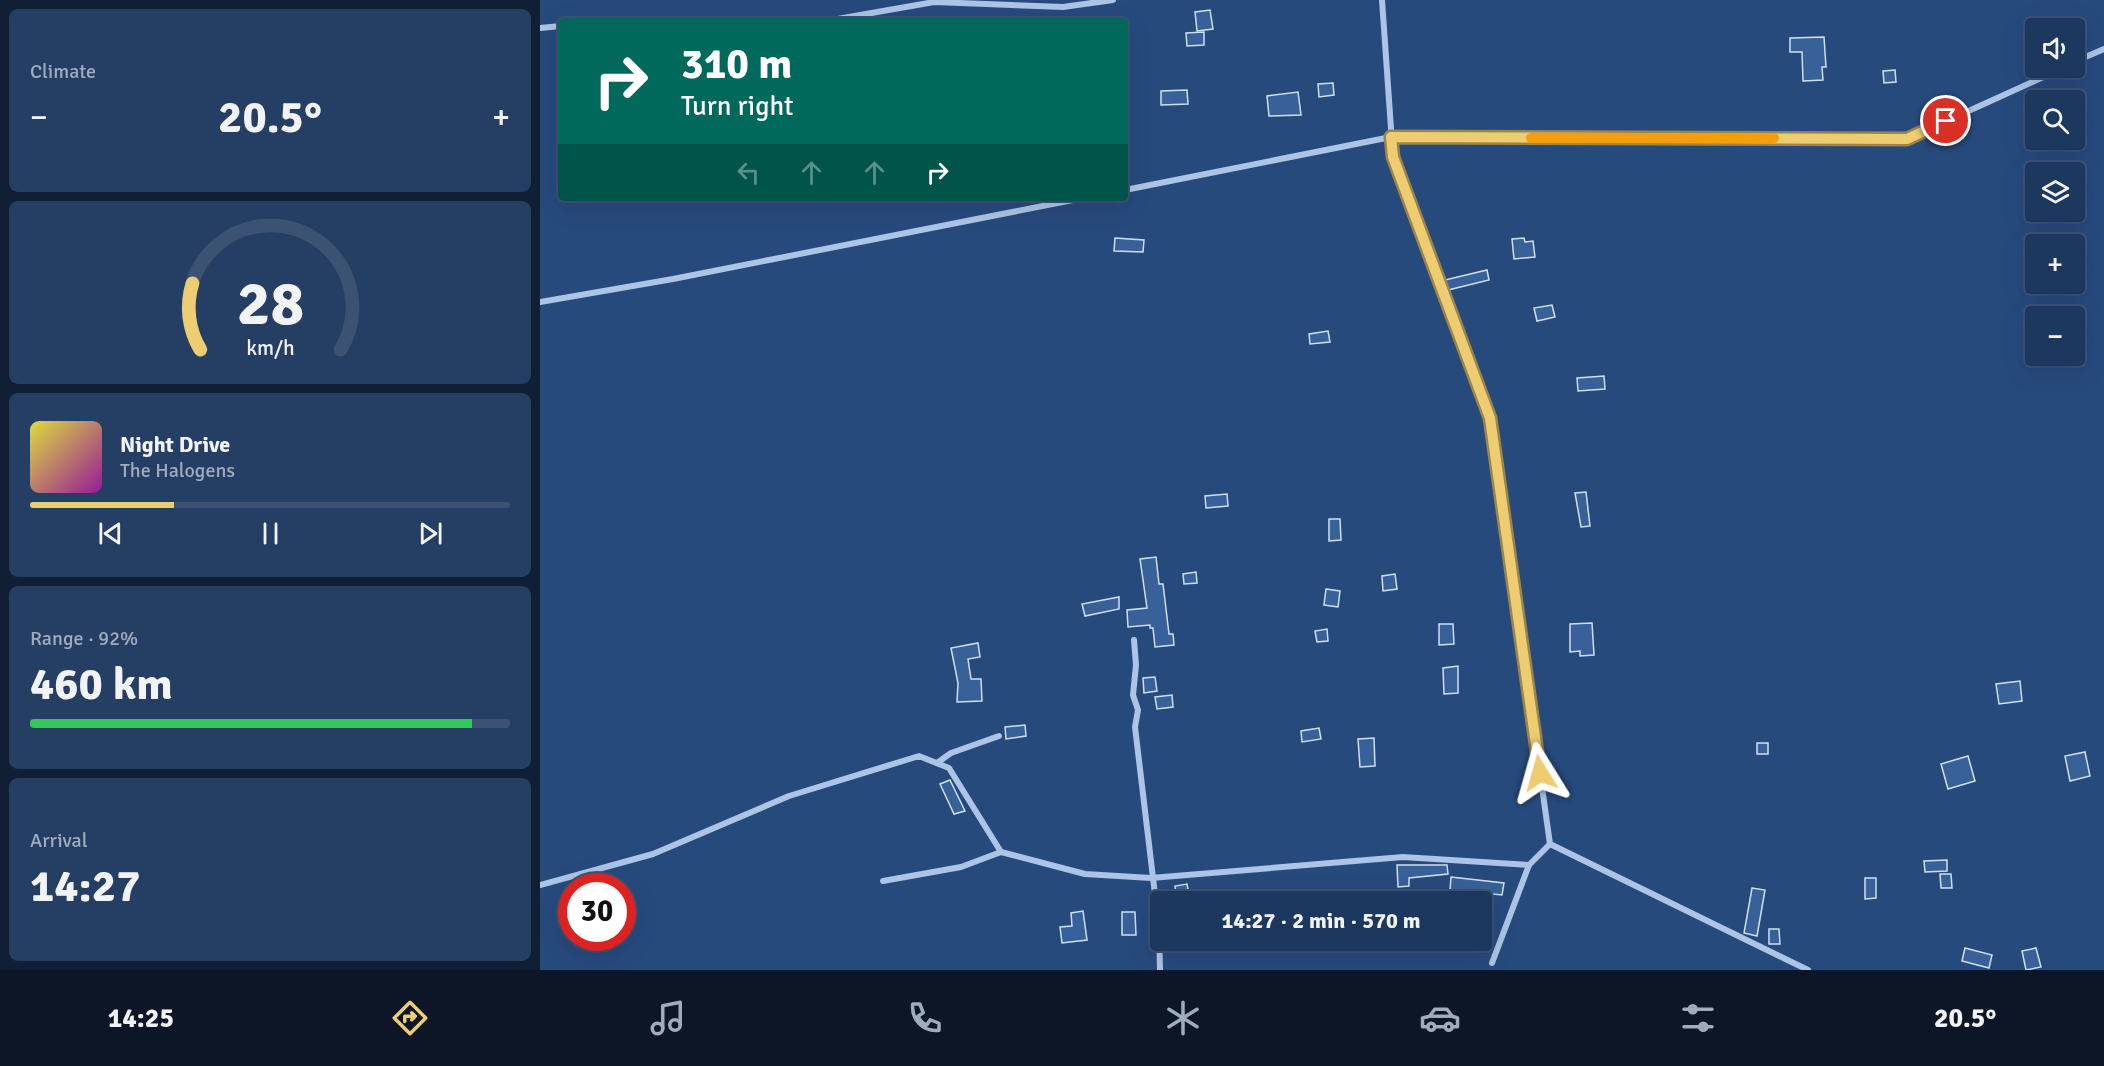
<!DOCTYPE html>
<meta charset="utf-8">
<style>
body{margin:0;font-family:Signika,sans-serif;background:#253f64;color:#f1f3f6;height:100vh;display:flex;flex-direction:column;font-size:22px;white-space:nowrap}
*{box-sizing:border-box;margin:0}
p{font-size:20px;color:#a0acbc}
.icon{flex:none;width:33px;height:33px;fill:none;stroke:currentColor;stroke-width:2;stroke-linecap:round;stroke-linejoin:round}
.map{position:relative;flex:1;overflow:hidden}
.panel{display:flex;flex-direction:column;gap:9px;padding:9px;background:#101f34;width:540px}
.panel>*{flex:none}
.top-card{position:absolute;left:18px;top:18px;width:570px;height:183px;border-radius:6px;box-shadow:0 6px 24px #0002,0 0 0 2px #3b5273;background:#00695c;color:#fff;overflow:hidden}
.controls{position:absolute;left:1485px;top:18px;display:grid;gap:12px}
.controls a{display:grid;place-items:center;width:60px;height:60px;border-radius:6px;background:#1d385e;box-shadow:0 6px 24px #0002,0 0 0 2px #3b5273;font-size:30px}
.speed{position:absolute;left:18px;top:873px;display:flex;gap:12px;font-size:30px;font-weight:700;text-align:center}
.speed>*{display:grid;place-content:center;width:78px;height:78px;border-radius:50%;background:#1d385e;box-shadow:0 6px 24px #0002,0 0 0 2px #3b5273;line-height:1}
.speed .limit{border:9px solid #d22;background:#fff;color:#111}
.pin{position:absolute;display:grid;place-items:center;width:51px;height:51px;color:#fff;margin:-26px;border:3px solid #fff;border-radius:50%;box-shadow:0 2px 6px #0007}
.me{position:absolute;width:66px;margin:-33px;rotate:352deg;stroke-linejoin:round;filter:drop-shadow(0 0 4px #0008)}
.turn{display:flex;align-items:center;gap:21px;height:126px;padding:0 24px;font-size:27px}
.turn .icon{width:78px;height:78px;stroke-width:2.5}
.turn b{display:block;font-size:42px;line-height:51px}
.lanes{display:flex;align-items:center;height:57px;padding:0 24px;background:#0003;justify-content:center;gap:30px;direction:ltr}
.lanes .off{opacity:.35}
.big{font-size:45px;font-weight:800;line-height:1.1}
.panel .widget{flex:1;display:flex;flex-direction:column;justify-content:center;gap:9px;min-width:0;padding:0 21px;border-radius:9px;background:#253f64}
.panel .dial{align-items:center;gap:0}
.dial svg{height:156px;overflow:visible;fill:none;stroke:#3b5273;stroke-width:7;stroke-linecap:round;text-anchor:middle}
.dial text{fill:#f1f3f6;stroke:none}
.song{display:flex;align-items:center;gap:18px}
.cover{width:72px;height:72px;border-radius:9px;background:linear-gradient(135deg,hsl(60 70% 55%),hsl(300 70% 35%))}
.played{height:6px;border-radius:3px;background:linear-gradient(90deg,#edcc72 30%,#3b5273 30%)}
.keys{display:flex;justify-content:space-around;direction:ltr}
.heat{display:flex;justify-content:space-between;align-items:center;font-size:33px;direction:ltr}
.charge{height:9px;border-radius:4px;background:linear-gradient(90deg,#34c759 92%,#3b5273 0)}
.trip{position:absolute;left:610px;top:891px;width:342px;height:60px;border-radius:6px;background:#1d385e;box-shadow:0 6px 24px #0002,0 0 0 2px #3b5273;font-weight:800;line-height:60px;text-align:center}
.tab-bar{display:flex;height:96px;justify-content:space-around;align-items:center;background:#0c1626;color:#a0acbc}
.tab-bar .icon{width:42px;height:42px}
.tab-bar .selected{color:#edcc72}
.tab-bar b{font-size:27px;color:#f1f3f6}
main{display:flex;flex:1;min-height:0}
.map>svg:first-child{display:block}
.building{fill:#386199;stroke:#cfdff4;stroke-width:1.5}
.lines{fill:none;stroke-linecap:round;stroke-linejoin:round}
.minor{stroke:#acc4e5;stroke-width:6}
.route-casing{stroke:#9a854a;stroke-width:15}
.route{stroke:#edcc72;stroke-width:10}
.slow{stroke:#f59e0b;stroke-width:10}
</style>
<main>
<section class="panel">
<div class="widget"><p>Climate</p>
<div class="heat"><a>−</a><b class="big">20.5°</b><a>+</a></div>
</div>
<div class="widget dial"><svg viewBox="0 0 100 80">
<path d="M14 69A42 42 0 1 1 86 69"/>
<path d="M14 69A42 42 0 0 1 10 35" stroke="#edcc72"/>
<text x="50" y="56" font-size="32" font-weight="700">28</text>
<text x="50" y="72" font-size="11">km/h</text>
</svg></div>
<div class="widget">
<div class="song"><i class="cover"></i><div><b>Night Drive</b><p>The Halogens</p></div></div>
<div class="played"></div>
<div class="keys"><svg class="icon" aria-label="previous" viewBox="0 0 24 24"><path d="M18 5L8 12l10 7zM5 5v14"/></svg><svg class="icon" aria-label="pause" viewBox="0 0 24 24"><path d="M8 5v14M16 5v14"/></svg><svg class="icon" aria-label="next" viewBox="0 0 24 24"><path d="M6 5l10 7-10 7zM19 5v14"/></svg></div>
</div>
<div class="widget"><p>Range · 92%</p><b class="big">460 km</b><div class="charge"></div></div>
<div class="widget"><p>Arrival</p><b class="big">14:27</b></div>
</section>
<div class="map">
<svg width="1564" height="970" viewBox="0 0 1564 970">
<rect width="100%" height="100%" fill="#274a7d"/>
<g class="building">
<path d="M670 10 673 29 657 31 655 12Z"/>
<path d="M664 32V45L647 46 646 33Z"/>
<path d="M1284 37 1286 67H1282L1283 80 1263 81 1262 52H1250V38Z"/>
<path d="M1355 70 1356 82 1344 83 1343 71Z"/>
<path d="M793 83 794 95 779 97 778 84Z"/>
<path d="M647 90 648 104 621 105V91Z"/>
<path d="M758 92 761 115 729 116 727 96Z"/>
<path d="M575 238 604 240 603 252 574 251Z"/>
<path d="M984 238 985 242 993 241 995 257 974 259 972 239Z"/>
<path d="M947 270 949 280 908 290 905 280Z"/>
<path d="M1012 305 1015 317 997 321 994 308Z"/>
<path d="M788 331 790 342 770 344 769 334Z"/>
<path d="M1064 376 1065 389 1038 391 1037 378Z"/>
<path d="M1046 492 1050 526 1041 527 1035 493Z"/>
<path d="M687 494 688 506 666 508 665 496Z"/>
<path d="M789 519H800L801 540 789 541Z"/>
<path d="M616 557 619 584H623L629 634H633L634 645 615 647 613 628H610V625L588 627 587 610 607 608 600 559Z"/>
<path d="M656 572 657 583 644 584 643 574Z"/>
<path d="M855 574 857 589 843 591 842 576Z"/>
<path d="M786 589 800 591 798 607 784 605Z"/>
<path d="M579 597V609L545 616 542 604Z"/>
<path d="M1052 623 1054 655 1040 656V651L1030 652V624Z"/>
<path d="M899 624H913L914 644 899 645Z"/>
<path d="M787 629 788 641 777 642 775 631Z"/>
<path d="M438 643 440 657 428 659 431 679H441L442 701 417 702 418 683 411 648Z"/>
<path d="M918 666V693L904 694 903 668Z"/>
<path d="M615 677 617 691 604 693 603 678Z"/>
<path d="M1480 681 1482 701 1459 704 1456 684Z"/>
<path d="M632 695 633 707 617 709 615 697Z"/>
<path d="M485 725 486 736 466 739 465 727Z"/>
<path d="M779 728 781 739 762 742 761 731Z"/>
<path d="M834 738 835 766 820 767 818 739Z"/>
<rect x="1217" y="743" width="11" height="11"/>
<path d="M1545 752 1550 776 1530 781 1525 756Z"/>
<path d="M1428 756 1435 781 1408 789 1401 764Z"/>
<path d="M410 780 425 811 414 814 400 784Z"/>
<path d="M1407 860V871L1385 872 1384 861Z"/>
<path d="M857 865H907L908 874 869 878V886L858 887Z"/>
<path d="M1400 874H1411L1412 888H1401Z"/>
<path d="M911 877 964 883 962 895 953 894 952 901 926 898 927 893 910 890Z"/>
<path d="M1325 878H1336V898L1325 899Z"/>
<path d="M647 884 650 900 637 902 635 886Z"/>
<path d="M1212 888 1225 890 1217 936 1204 933Z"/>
<path d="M543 911 547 940 522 943 520 927 532 926 531 913Z"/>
<path d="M582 912H595L596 935H582Z"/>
<path d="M1229 929H1239L1240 944H1229Z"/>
<path d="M1425 948 1452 955 1449 968 1422 961Z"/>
<path d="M1496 948 1501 967 1486 970 1482 951Z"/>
</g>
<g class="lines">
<g class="minor">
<path d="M842 0 853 157 950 418 1010 844 1268 970"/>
<path d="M286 21 394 2 523 7 573 0"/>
<path d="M0 28 21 26"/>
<path d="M1534 62 1564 49"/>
<path d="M585 190 851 137 1367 139 1523 68"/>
<path d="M0 302 133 279 543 198"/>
<path d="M594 640 596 665 593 695 598 710 595 727 619 928 620 970"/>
<path d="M397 763 411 753 459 736"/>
<path d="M343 881 421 867 461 852 545 874 611 878 863 857 989 865"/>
<path d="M0 885 113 854 249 796 379 756 409 768 461 852"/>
<path d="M952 963 989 865 1010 844"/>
</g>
</g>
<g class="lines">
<defs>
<path id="route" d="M1000 773 950 418 853 157 851 137 1367 139 1406 121"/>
</defs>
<use href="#route" class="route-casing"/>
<use href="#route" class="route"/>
<path class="slow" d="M991 138H1234"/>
</g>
</svg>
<div class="controls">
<a><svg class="icon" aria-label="sound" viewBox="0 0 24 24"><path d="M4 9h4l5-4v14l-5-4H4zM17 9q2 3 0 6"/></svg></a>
<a><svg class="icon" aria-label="search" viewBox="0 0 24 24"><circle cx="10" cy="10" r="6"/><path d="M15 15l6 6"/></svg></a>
<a><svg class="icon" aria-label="layers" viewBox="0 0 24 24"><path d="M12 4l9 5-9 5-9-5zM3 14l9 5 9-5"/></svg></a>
<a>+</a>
<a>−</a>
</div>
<div class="speed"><div class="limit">30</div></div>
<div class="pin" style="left:1406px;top:121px;background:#d93025"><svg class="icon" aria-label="arrive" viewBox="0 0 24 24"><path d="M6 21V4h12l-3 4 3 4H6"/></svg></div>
<svg class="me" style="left:1000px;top:773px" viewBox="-20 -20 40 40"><path d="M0-17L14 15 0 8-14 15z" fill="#edcc72" stroke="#fff" stroke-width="4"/></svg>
<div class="trip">14:27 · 2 min · 570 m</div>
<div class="top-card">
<div class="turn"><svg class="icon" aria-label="right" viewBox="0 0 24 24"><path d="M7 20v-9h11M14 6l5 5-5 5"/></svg><div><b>310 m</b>Turn right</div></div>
<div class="lanes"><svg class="icon off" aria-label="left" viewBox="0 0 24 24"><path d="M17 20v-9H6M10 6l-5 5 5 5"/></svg><svg class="icon off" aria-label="ahead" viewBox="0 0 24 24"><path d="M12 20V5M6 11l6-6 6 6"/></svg><svg class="icon off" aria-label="ahead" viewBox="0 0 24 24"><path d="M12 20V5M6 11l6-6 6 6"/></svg><svg class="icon" aria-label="right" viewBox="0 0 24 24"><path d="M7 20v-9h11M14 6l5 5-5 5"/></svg></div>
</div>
</div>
</main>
<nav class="tab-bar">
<b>14:25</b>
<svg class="icon selected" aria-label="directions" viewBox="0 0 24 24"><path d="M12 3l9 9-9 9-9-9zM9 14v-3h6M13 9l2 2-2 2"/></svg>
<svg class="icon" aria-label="music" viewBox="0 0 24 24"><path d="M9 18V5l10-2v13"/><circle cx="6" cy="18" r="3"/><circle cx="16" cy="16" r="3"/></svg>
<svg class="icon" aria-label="phone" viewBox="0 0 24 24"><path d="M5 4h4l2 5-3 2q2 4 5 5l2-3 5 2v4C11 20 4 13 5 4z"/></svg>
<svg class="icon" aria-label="climate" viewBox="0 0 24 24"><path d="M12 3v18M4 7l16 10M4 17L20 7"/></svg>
<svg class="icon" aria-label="car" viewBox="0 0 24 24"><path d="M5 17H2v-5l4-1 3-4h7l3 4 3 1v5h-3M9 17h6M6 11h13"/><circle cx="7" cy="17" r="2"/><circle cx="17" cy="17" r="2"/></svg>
<svg class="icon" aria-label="filters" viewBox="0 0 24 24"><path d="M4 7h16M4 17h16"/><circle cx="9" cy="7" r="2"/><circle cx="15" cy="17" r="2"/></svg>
<b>20.5°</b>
</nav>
